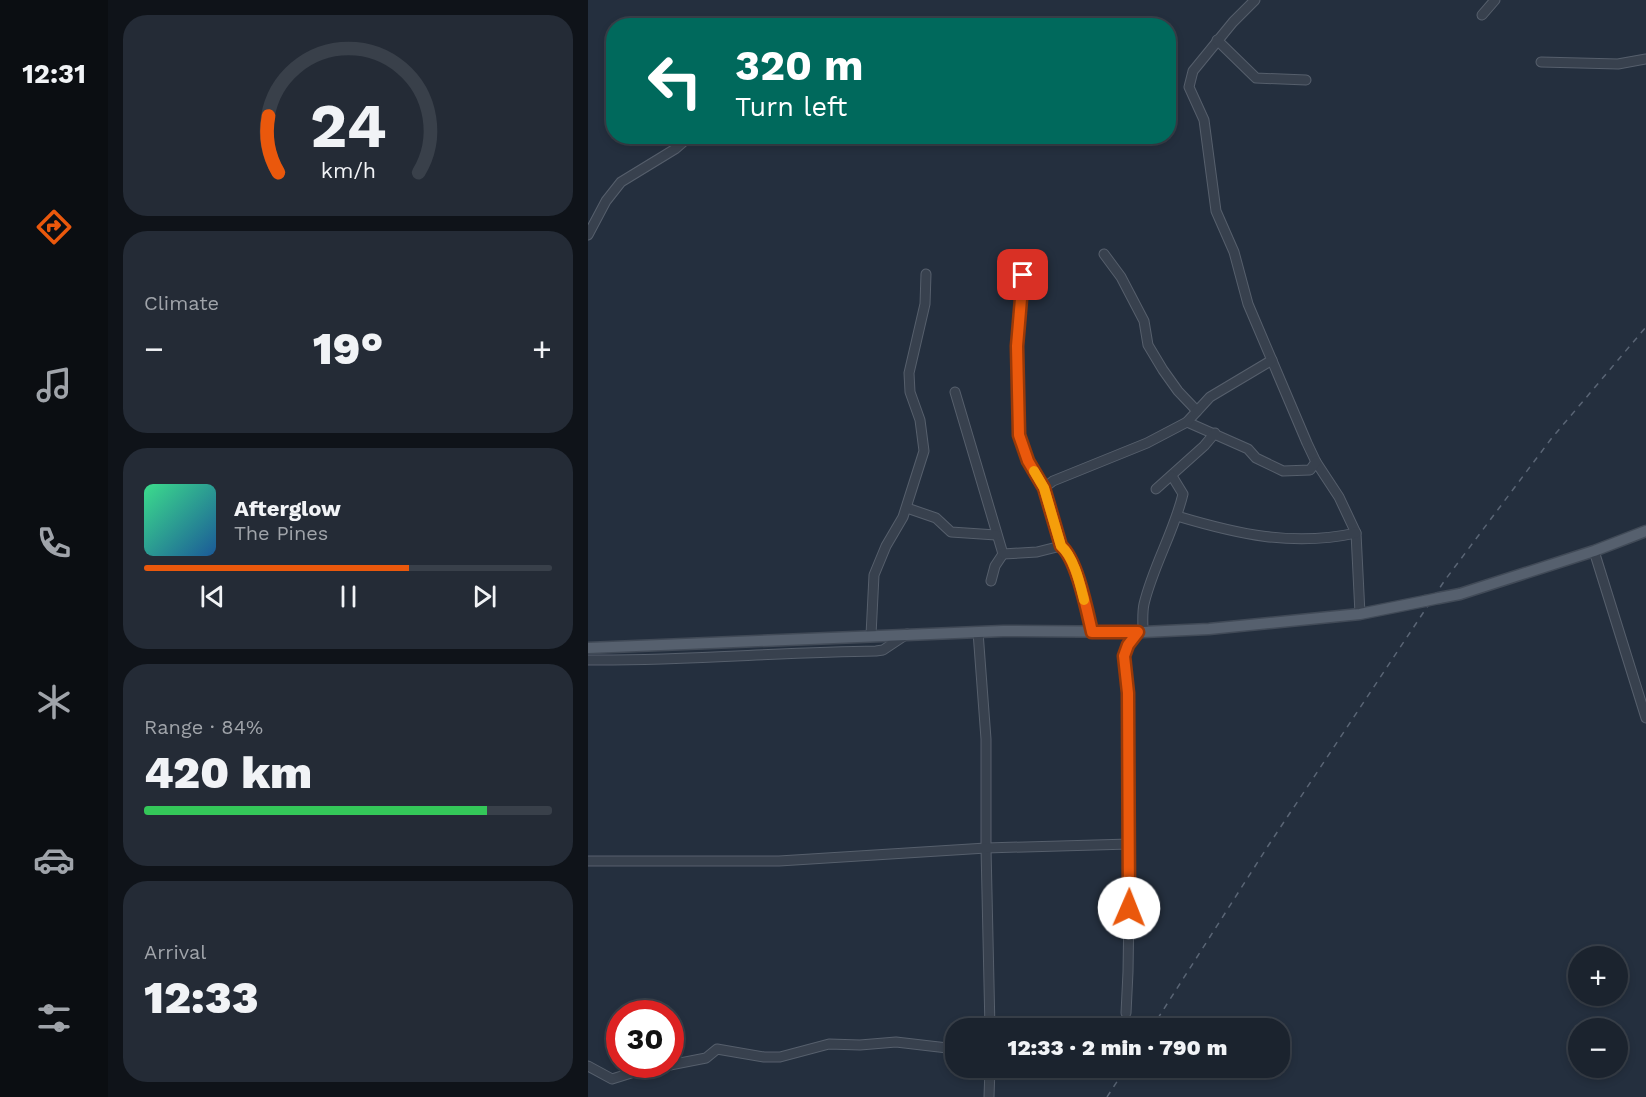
<!DOCTYPE html>
<meta charset="utf-8">
<style>
body{margin:0;font-family:"Work Sans",sans-serif;background:#242b36;color:#f1f3f6;height:100vh;display:flex;flex-direction:column;font-size:22px;white-space:nowrap}
*{box-sizing:border-box;margin:0}
p{font-size:20px;color:#a0a4aa}
.icon{flex:none;width:33px;height:33px;fill:none;stroke:currentColor;stroke-width:2;stroke-linecap:round;stroke-linejoin:round}
.map{position:relative;flex:1;overflow:hidden}
.details{display:flex;flex-direction:column;gap:15px;padding:15px;background:#0f1319;width:480px}
.details>*{flex:none}
.banner{position:absolute;left:18px;top:18px;width:570px;height:126px;border-radius:24px;box-shadow:0 3px 9px #0003,0 0 0 2px #39404a;background:#00695c;color:#fff;overflow:hidden}
.tools{position:absolute;left:980px;top:946px;display:grid;gap:12px}
.tools a{display:grid;place-items:center;width:60px;height:60px;border-radius:50%;background:#1b232e;box-shadow:0 3px 9px #0003,0 0 0 2px #39404a;font-size:30px}
.speed{position:absolute;left:18px;top:1000px;display:flex;gap:12px;font-size:30px;font-weight:700;text-align:center}
.speed>*{display:grid;place-content:center;width:78px;height:78px;border-radius:50%;background:#1b232e;box-shadow:0 3px 9px #0003,0 0 0 2px #39404a;line-height:1}
.speed .limit{border:9px solid #d22;background:#fff;color:#111}
.pin{position:absolute;display:grid;place-items:center;width:51px;height:51px;color:#fff;margin:-26px;border-radius:12px;box-shadow:0 3px 9px #0006}
.me{position:absolute;width:66px;margin:-33px;rotate:1deg;stroke-linejoin:round;filter:drop-shadow(0 0 4px #0008)}
.turn{display:flex;align-items:center;gap:21px;height:126px;padding:0 30px;font-size:27px}
.turn .icon{width:78px;height:78px;stroke-width:2.5}
.turn b{display:block;font-size:42px;line-height:51px}
.big{font-size:45px;font-weight:800;line-height:1.1}
.details .tile{flex:1;display:flex;flex-direction:column;justify-content:center;gap:9px;min-width:0;padding:0 21px;border-radius:24px;background:#242b36}
.details .dial{align-items:center;gap:0}
.dial svg{height:156px;overflow:visible;fill:none;stroke:#39404a;stroke-width:7;stroke-linecap:round;text-anchor:middle}
.dial text{fill:#f1f3f6;stroke:none}
.song{display:flex;align-items:center;gap:18px}
.cover{width:72px;height:72px;border-radius:9px;background:linear-gradient(135deg,hsl(150 70% 55%),hsl(210 70% 35%))}
.played{height:6px;border-radius:3px;background:linear-gradient(90deg,#ea580c 65%,#39404a 65%)}
.keys{display:flex;justify-content:space-around;direction:ltr}
.heat{display:flex;justify-content:space-between;align-items:center;font-size:33px;direction:ltr}
.charge{height:9px;border-radius:4px;background:linear-gradient(90deg,#34c759 84%,#39404a 0)}
.trip{position:absolute;left:357px;top:1018px;width:345px;height:60px;border-radius:24px;background:#1b232e;box-shadow:0 3px 9px #0003,0 0 0 2px #39404a;font-weight:800;line-height:60px;text-align:center}
main{display:flex;flex:1;min-height:0}
.tabs{display:flex;flex-direction:column;width:108px;justify-content:space-around;align-items:center;background:#0b0e12;color:#a0a4aa}
.tabs .icon{width:42px;height:42px}
.tabs .selected{color:#ea580c}
.tabs b{font-size:27px;color:#f1f3f6}
.map>svg:first-child{display:block}
.lines{fill:none;stroke-linecap:round;stroke-linejoin:round}
.minor-casing{stroke:#565f6c;stroke-width:11}
.major-casing{stroke:#414a57;stroke-width:13}
.minor{stroke:#38414e;stroke-width:9}
.major{stroke:#56606e;stroke-width:10}
.rail{stroke:#5a6575;stroke-width:1.5;stroke-dasharray:6 6;stroke-linecap:butt}
.major-bridge-casing{stroke:#414a57;stroke-width:13;stroke-linecap:butt}
.major-bridge{stroke:#56606e;stroke-width:10}
.route-casing{stroke:#983908;stroke-width:15}
.route{stroke:#ea580c;stroke-width:10}
.slow{stroke:#f59e0b;stroke-width:10}
</style>
<main>
<nav class="tabs">
<b>12:31</b>
<svg class="icon selected" aria-label="directions" viewBox="0 0 24 24"><path d="M12 3l9 9-9 9-9-9zM9 14v-3h6M13 9l2 2-2 2"/></svg>
<svg class="icon" aria-label="music" viewBox="0 0 24 24"><path d="M9 18V5l10-2v13"/><circle cx="6" cy="18" r="3"/><circle cx="16" cy="16" r="3"/></svg>
<svg class="icon" aria-label="phone" viewBox="0 0 24 24"><path d="M5 4h4l2 5-3 2q2 4 5 5l2-3 5 2v4C11 20 4 13 5 4z"/></svg>
<svg class="icon" aria-label="climate" viewBox="0 0 24 24"><path d="M12 3v18M4 7l16 10M4 17L20 7"/></svg>
<svg class="icon" aria-label="car" viewBox="0 0 24 24"><path d="M5 17H2v-5l4-1 3-4h7l3 4 3 1v5h-3M9 17h6M6 11h13"/><circle cx="7" cy="17" r="2"/><circle cx="17" cy="17" r="2"/></svg>
<svg class="icon" aria-label="filters" viewBox="0 0 24 24"><path d="M4 7h16M4 17h16"/><circle cx="9" cy="7" r="2"/><circle cx="15" cy="17" r="2"/></svg>
</nav>
<section class="details">
<div class="tile dial"><svg viewBox="0 0 100 80">
<path d="M14 69A42 42 0 1 1 86 69"/>
<path d="M14 69A42 42 0 0 1 9 40" stroke="#ea580c"/>
<text x="50" y="56" font-size="32" font-weight="700">24</text>
<text x="50" y="72" font-size="11">km/h</text>
</svg></div>
<div class="tile"><p>Climate</p>
<div class="heat"><a>−</a><b class="big">19°</b><a>+</a></div>
</div>
<div class="tile">
<div class="song"><i class="cover"></i><div><b>Afterglow</b><p>The Pines</p></div></div>
<div class="played"></div>
<div class="keys"><svg class="icon" aria-label="previous" viewBox="0 0 24 24"><path d="M18 5L8 12l10 7zM5 5v14"/></svg><svg class="icon" aria-label="pause" viewBox="0 0 24 24"><path d="M8 5v14M16 5v14"/></svg><svg class="icon" aria-label="next" viewBox="0 0 24 24"><path d="M6 5l10 7-10 7zM19 5v14"/></svg></div>
</div>
<div class="tile"><p>Range · 84%</p><b class="big">420 km</b><div class="charge"></div></div>
<div class="tile"><p>Arrival</p><b class="big">12:33</b></div>
</section>
<div class="map">
<svg width="1058" height="1097" viewBox="0 0 1058 1097">
<rect width="100%" height="100%" fill="#242f3e"/>
<g class="lines">
<defs>
<g id="minor">
<path d="M667 0 645 22 605 71 601 87 616 120 628 211 646 252 660 304 719 443 728 462 751 497 768 533 772 614"/>
<path d="M894 15 907 0"/>
<path d="M629 40 668 78 718 80"/>
<path d="M953 62 1030 64 1058 59"/>
<path d="M0 235 18 201 33 182 87 149 102 136"/>
<path d="M516 254 533 277 556 321 560 345 575 370 590 391 609 411"/>
<path d="M436 263 429 346 431 436 440 461 456 488 473 546C489 559 499 611 504 632"/>
<path d="M367 392 415 554 407 566 403 581"/>
<path d="M599 422 660 449 668 458 695 471 722 470 728 462"/>
<path d="M456 488 465 481 559 443 599 422 622 397 684 360"/>
<path d="M568 489 616 446 627 433"/>
<path d="M319 508 348 518 363 532 408 535"/>
<path d="M589 516C649 534 705 547 768 533"/>
<path d="M1006 551 1058 718"/>
<path d="M415 554 449 552 473 546"/>
<path d="M390 632 398 739V848L402 1029"/>
<path d="M555 632C555 623 554 613 556 604 565 566 586 532 595 494L584 476"/>
<path d="M283 635 286 575 298 546 315 517 336 451 332 420 322 392 321 373 337 304 338 274"/>
<path d="M0 660C96 661 192 652 288 651L295 650 319 634"/>
<path d="M0 861H191L398 848 542 844"/>
<path d="M538 1013 540 972 542 844 540 693 536 656 540 645 550 632"/>
<path d="M82 1065 118 1058 129 1049 176 1057H192L241 1044 272 1045 308 1042 368 1049"/>
<path d="M0 1066 24 1079 56 1069 80 1065"/>
<path d="M401 1097 402 1068"/>
</g>
<g id="major">
<path d="M851 598 872 594 1006 551 1058 531"/>
<path d="M0 648 415 631 555 632 621 629 772 614 837 601"/>
</g>
</defs>
<use href="#minor" class="minor-casing"/>
<use href="#major" class="major-casing"/>
<use href="#minor" class="minor"/>
<use href="#major" class="major"/>
<g class="rail">
<path d="M563 1029 680 846 857 580 963 439 1058 327"/>
<path d="M519 1097 538 1068"/>
</g>
<defs>
<path id="major-bridge" d="M837 601 851 598"/>
</defs>
<use href="#major-bridge" class="major-bridge-casing"/>
<use href="#major-bridge" class="major-bridge"/>
</g>
<g class="lines">
<defs>
<path id="route" d="M435 275 429 346 431 435 440 461 456 488 473 546C489 559 499 611 504 632H550L540 645 536 656 540 693 541 908"/>
</defs>
<use href="#route" class="route-casing"/>
<use href="#route" class="route"/>
<path class="slow" d="M446 471 456 488 473 546C486 557 492 584 496 600"/>
</g>
</svg>
<div class="tools">
<a>+</a>
<a>−</a>
</div>
<div class="speed"><div class="limit">30</div></div>
<div class="pin" style="left:435px;top:275px;background:#d93025"><svg class="icon" aria-label="arrive" viewBox="0 0 24 24"><path d="M6 21V4h12l-3 4 3 4H6"/></svg></div>
<svg class="me" style="left:541px;top:908px" viewBox="-20 -20 40 40"><circle r="19" fill="#fff"/><path d="M0-13L10 11 0 6-10 11z" fill="#ea580c"/></svg>
<div class="trip">12:33 · 2 min · 790 m</div>
<div class="banner">
<div class="turn"><svg class="icon" aria-label="left" viewBox="0 0 24 24"><path d="M17 20v-9H6M10 6l-5 5 5 5"/></svg><div><b>320 m</b>Turn left</div></div>
</div>
</div>
</main>
